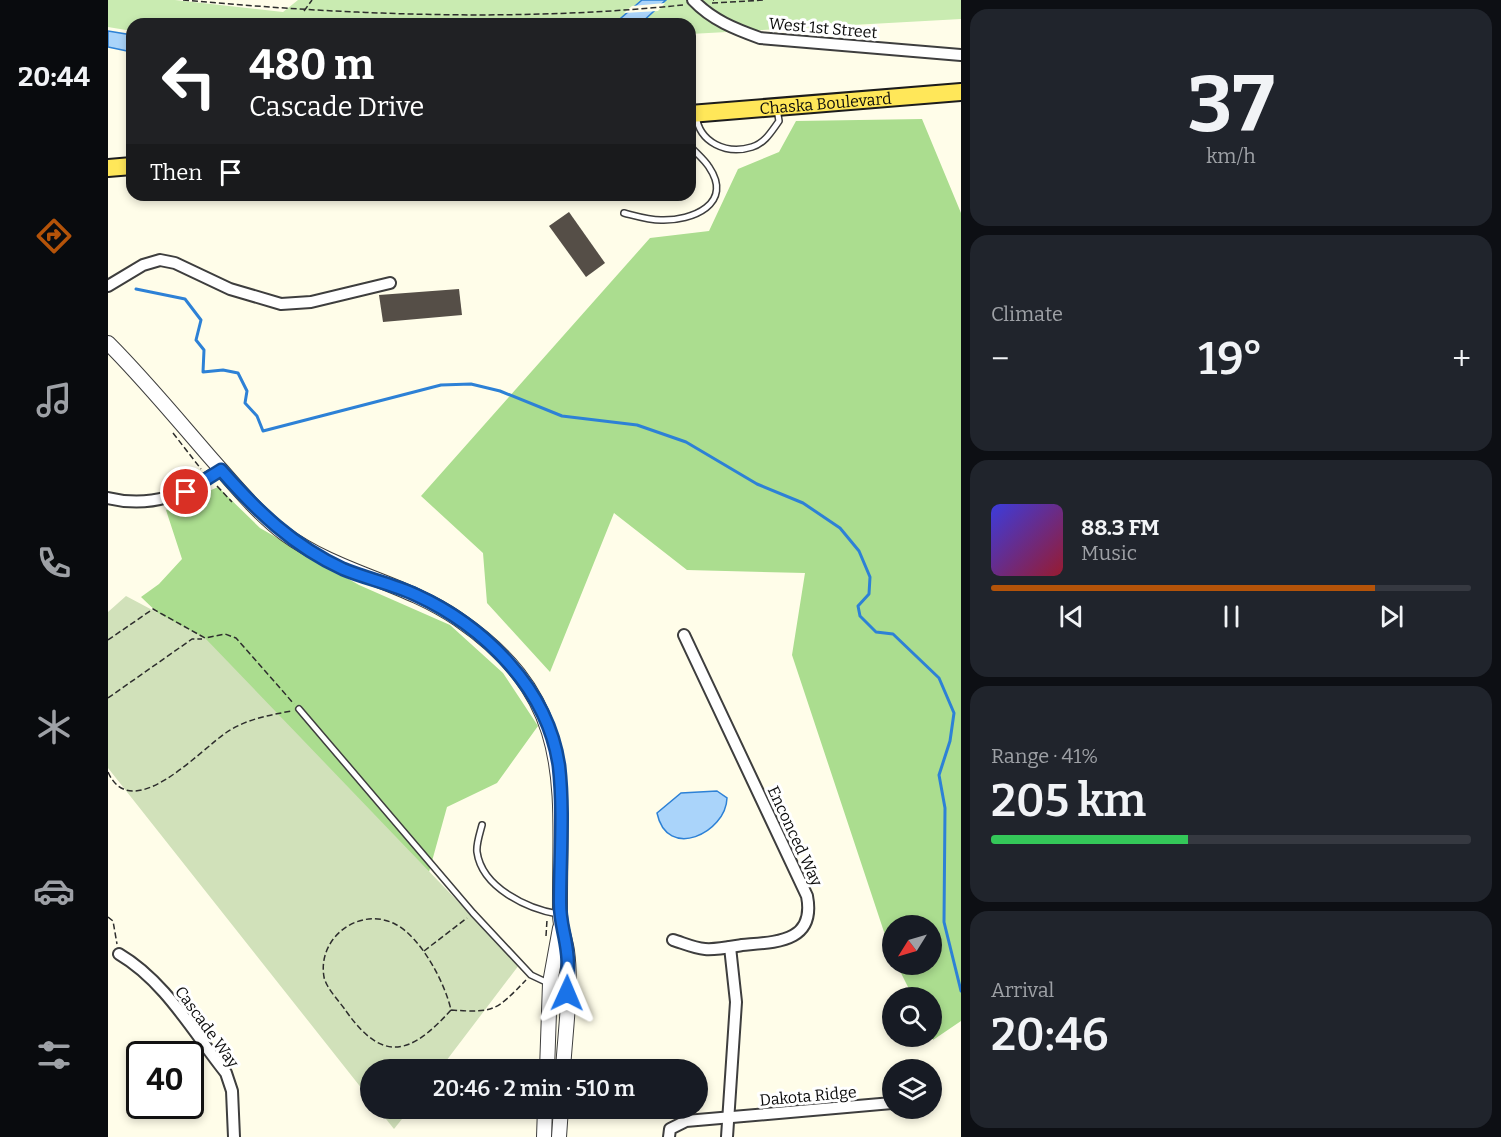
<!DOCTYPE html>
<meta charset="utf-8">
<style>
body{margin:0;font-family:Bitter,serif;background:#20242c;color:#f1f3f6;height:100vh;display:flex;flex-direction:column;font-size:22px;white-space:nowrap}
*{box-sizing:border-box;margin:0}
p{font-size:20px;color:#9ea1a6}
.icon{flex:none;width:33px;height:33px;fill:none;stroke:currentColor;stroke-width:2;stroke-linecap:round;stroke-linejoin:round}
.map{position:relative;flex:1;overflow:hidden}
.panel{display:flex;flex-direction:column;gap:9px;padding:9px;background:#0d0f14;width:540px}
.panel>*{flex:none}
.banner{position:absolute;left:18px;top:18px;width:570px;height:183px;border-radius:18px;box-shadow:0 3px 9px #0003;background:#202124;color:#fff;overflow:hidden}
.needle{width:39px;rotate:233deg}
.fabs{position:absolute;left:774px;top:915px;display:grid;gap:12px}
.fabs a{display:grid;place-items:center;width:60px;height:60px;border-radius:50%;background:#171b24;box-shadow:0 3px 9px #0003;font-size:30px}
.speed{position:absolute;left:18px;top:1041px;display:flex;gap:12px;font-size:30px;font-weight:700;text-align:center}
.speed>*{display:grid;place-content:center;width:78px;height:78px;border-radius:50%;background:#171b24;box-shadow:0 3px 9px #0003;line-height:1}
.speed .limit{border:3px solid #111;border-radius:9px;background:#fff;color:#111}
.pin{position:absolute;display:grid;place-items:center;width:51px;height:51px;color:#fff;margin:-26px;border:3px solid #fff;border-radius:50%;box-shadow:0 2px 6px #0007}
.me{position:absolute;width:66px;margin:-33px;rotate:1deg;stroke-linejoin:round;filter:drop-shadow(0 0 4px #0008)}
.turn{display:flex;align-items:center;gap:21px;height:126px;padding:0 24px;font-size:27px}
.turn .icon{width:78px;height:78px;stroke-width:2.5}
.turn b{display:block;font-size:42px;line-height:51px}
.then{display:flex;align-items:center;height:57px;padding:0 24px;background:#0003;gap:12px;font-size:22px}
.big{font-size:45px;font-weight:600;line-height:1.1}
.panel .tile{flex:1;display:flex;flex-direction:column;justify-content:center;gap:9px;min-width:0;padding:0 21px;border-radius:18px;background:#20242c}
.panel .dial{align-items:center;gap:0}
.dial b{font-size:78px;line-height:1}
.song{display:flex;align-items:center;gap:18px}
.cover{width:72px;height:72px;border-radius:9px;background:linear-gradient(135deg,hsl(240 70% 55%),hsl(350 70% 35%))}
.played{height:6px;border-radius:3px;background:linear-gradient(90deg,#b45309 80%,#363941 80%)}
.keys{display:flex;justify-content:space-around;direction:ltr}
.heat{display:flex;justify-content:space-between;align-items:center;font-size:33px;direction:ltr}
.charge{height:9px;border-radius:4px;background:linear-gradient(90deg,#34c759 41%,#363941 0)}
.trip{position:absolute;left:252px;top:1059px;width:348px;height:60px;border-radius:30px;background:#171b24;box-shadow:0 3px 9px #0003;font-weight:600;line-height:60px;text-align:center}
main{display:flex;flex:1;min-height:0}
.tabs{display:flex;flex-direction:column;width:108px;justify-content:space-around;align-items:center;background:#090b0e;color:#9ea1a6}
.tabs .icon{width:42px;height:42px}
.tabs .current{color:#b45309}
.tabs b{font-size:27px;color:#f1f3f6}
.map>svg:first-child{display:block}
.green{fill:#c9ebb1}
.forest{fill:#abdd8f}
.cemetery{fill:#d1e1ba}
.water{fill:#aad4fa;stroke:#2d81d6;stroke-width:1.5}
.pier{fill:#fffde9}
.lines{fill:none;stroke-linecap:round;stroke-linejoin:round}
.stream{stroke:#2d81d6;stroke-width:3}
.building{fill:#554e47}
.service-casing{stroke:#3e3e3e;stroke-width:8}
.minor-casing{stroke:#3e3e3e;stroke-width:14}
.tertiary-casing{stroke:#3e3e3e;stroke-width:16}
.primary-casing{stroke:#1c1c1c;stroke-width:20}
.path{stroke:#2d2d2d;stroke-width:1.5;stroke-dasharray:6 3;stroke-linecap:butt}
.service{stroke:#fff;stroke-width:5}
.minor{stroke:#fff;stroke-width:10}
.tertiary{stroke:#fff;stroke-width:14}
.primary{stroke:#ffe759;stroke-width:16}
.route-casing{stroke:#114b97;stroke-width:15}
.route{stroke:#1a73e8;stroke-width:10}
.labels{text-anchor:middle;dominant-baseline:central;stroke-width:6;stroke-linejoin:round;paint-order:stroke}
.street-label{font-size:16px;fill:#0b0b0b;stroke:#fff}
</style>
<main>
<nav class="tabs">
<b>20:44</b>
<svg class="icon current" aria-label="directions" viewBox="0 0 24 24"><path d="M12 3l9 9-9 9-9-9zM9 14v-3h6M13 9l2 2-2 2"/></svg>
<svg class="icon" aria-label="music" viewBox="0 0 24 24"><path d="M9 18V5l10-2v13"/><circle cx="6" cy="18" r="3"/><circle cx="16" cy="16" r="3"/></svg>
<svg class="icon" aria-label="phone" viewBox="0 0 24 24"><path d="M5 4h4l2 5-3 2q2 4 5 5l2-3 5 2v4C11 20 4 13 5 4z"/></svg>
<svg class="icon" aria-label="climate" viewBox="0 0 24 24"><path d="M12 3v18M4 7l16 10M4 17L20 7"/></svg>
<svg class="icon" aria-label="car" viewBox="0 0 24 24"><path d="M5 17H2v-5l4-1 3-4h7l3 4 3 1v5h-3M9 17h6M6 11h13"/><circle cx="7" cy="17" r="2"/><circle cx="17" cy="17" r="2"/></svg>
<svg class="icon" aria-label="filters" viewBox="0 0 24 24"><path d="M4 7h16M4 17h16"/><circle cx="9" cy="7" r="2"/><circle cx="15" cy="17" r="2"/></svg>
</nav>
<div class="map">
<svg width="853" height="1137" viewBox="0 0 853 1137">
<rect width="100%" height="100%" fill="#fffde9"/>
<path class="green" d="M0 0H67L175 12 190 0H853V19L582 34V24H24V31L0 27Z"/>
<g class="forest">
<path d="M814 119 853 213V1021L825 1040 824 998 805 997 789 965 824 964V926H784V956L684 655 697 573 579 570 506 513 442 672 379 603 375 553 313 496 542 238 601 231 630 169 671 152 688 121Z"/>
<path d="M110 487 152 528 251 585 342 625 395 673 430 726 389 783 339 807 321 872 33 597 51 584 74 559 58 510Z"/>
</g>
<g class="cemetery">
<path d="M18 596 97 638 411 965 332 1069 262 1070V1099L0 768V612Z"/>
<path d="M270 1109H302L286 1129Z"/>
</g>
<g class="water">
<path d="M534 0H558L532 24H506Z"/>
<path d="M0 31 24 35V52L0 47Z"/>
<path d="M609 791 619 798C618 833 559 861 549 813L573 793Z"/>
</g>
<path class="pier" d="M557 3 550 11 516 13 524 6Z"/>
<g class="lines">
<path class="stream" d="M28 289 77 299 93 320 88 340 96 350 95 372 115 370 130 373 139 391 137 403 149 416 155 431 333 385 363 384 392 391 454 416 529 425 578 442 649 484 695 503 732 528 751 551 762 577 761 594 750 606 752 616 768 632 785 634 831 678 846 713 842 741 831 775 837 808 836 922 853 991"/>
</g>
<g class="building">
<path d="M461 212 497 263 478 277 441 226Z"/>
<path d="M351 289 354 315 275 322 271 295Z"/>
</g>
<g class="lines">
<defs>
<g id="service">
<path d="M588 115C591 143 619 155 644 147 657 143 663 132 671 121L669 109"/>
<path d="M516 213C528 216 541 220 553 220 584 221 626 204 601 167 596 159 588 153 582 146"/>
<path d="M191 709 365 913 423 975 440 983"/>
<path d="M374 825C372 833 368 844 369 852 374 888 420 909 450 914"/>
</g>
<g id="minor">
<path d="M585 0C604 20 627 29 652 38L853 55"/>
<path d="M0 286 35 265 52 260 67 263 122 289 173 304 203 302 282 283"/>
<path d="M0 498C44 509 77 494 113 469"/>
<path d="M565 940C575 943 586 948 597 949 608 950 622 947 634 945 667 942 708 943 699 896L576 635"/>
<path d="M11 954C57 981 85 1032 118 1073L124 1091 126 1137"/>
<path d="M561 1137 562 1129 578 1121 784 1103"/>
<path d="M619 1137 628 1002 622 947"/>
</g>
<g id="tertiary">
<path d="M0 343C36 379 68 418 101 456 125 483 148 512 177 534 230 573 296 582 350 619 470 701 451 788 452 914 452 928 457 938 459 951 464 987 457 1033 455 1070"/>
<path d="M439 1070 442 983 452 928"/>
<path d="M436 1137 437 1108"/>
<path d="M451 1137 453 1108"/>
</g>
<g id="primary">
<path id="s1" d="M582 114 853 92"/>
<path d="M0 168 24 166"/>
</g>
</defs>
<use href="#service" class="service-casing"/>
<use href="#minor" class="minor-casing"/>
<use href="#tertiary" class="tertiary-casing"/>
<use href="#primary" class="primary-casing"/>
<g class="path">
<path d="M75 0C241 15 409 22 575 5"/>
<path d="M605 0H606"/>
<path d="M604 3 657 0"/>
<path d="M196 11 204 0"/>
<path d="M65 433 93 469"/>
<path d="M109 486 124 502"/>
<path d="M0 640 45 609 97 638 117 634 128 638 186 704"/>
<path d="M0 698 84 639H94"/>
<path d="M0 772C24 826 92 750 119 732 139 719 161 715 184 711"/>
<path d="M0 917 5 921 9 944"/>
<path d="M438 936 439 920"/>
<path d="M316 951 359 918"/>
<path d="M343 1010C304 1053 276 1065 238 1011 232 1002 218 988 216 977 209 937 252 906 287 924 313 937 337 983 343 1010 386 1013 388 1011 418 980"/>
</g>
<use href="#service" class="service"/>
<use href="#minor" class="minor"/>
<use href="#tertiary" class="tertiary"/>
<use href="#primary" class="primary"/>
</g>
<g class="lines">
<defs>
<path id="route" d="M78 492 113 470C149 511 185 546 235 569 259 579 285 584 308 595 376 626 440 689 451 766 456 811 452 858 452 903 452 923 457 933 459 952 461 965 459 980 459 993"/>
</defs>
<use href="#route" class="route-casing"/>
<use href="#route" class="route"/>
</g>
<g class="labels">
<g class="street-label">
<text transform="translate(715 28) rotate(5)">West 1st Street</text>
<text stroke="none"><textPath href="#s1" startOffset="136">Chaska Boulevard</textPath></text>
<text transform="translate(687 836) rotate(65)">Enconced Way</text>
<text transform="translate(99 1027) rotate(54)">Cascade Way</text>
<text transform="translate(700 1096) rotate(-5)">Dakota Ridge</text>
</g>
</g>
</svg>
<div class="fabs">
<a><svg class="needle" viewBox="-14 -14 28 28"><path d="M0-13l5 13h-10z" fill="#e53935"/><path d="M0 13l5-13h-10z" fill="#9ea1a6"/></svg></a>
<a><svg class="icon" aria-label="search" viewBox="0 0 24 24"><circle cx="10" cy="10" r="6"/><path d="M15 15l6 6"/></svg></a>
<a><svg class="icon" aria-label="layers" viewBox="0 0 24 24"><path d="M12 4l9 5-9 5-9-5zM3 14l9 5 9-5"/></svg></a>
</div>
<div class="speed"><div class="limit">40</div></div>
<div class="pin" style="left:78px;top:492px;background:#d93025"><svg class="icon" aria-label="arrive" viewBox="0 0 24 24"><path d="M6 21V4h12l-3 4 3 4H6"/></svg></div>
<svg class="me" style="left:459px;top:993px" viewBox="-20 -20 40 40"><path d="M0-17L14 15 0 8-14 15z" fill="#1a73e8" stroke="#fff" stroke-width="4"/></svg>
<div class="trip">20:46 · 2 min · 510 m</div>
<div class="banner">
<div class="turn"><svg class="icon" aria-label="left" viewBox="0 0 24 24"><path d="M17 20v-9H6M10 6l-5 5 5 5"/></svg><div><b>480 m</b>Cascade Drive</div></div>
<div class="then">Then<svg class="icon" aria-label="arrive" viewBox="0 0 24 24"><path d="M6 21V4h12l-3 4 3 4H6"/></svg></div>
</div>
</div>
<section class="panel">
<div class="tile dial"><b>37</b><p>km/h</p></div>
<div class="tile"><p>Climate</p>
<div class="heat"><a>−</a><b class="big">19°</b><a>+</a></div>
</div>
<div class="tile">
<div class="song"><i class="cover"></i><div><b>88.3 FM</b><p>Music</p></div></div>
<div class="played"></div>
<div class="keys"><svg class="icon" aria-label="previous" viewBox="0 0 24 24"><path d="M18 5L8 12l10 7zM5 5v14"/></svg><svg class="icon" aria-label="pause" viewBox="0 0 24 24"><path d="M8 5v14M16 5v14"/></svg><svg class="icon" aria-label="next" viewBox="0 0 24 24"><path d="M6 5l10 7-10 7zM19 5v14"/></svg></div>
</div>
<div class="tile"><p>Range · 41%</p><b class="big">205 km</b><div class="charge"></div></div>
<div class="tile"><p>Arrival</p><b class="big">20:46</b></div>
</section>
</main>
